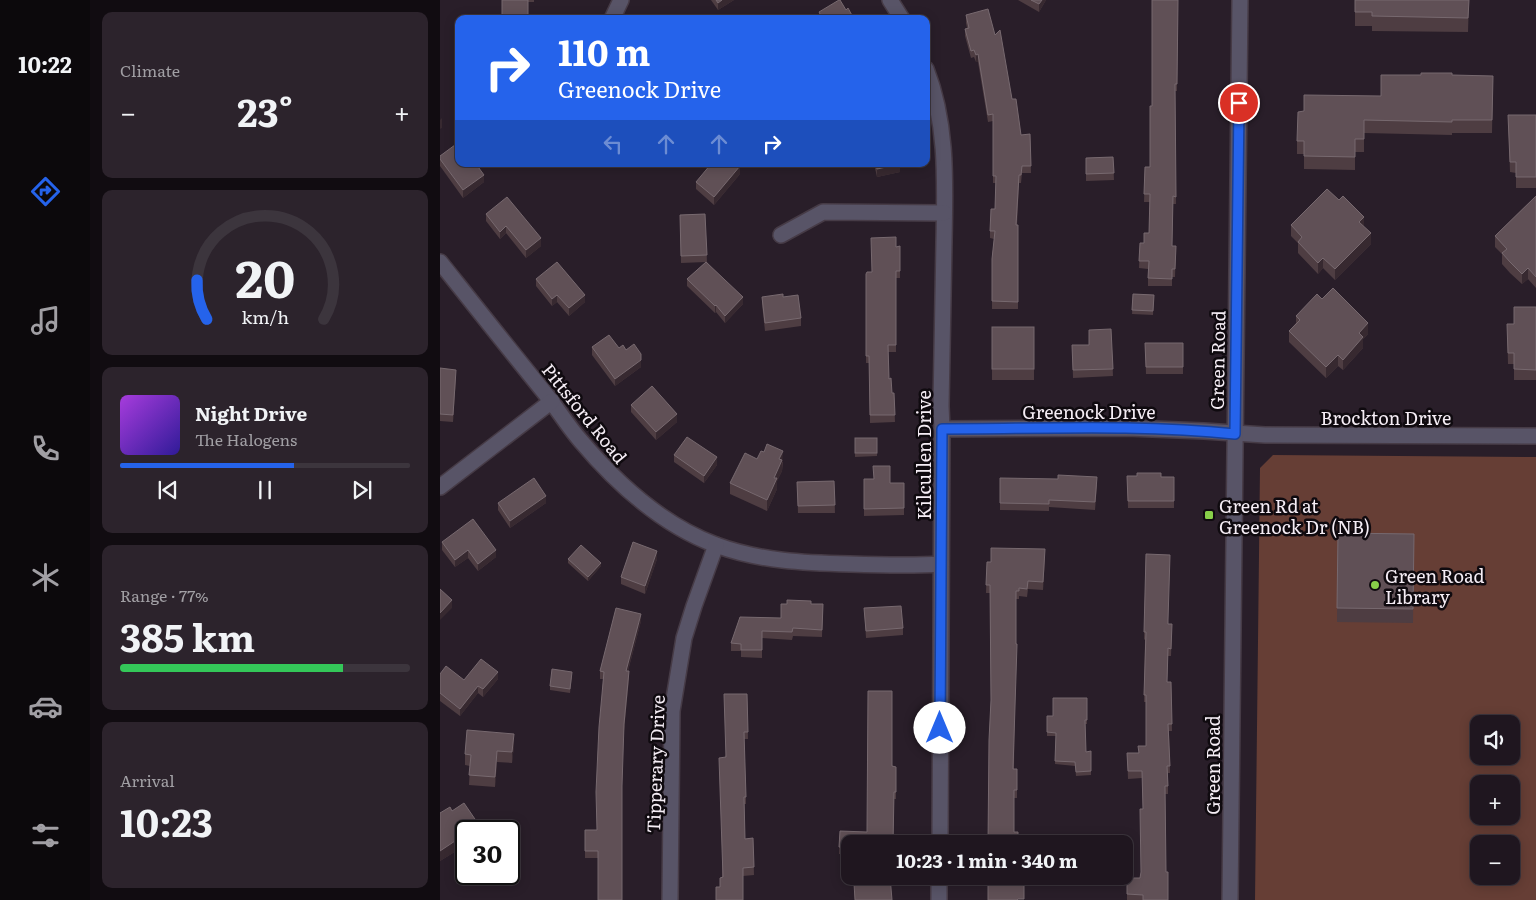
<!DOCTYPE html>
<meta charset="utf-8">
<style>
body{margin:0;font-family:Literata,serif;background:#2c232c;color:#f1f3f6;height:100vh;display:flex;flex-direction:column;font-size:19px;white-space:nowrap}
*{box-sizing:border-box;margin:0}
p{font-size:16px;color:#a19fa4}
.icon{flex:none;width:28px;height:28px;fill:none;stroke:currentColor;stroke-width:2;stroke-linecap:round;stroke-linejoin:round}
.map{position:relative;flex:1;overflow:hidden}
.side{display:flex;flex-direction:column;gap:12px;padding:12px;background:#110c11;width:350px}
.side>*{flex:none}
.hud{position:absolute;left:15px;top:15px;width:475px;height:152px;border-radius:10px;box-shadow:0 2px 12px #0003,0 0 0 1px #3c353d;background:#2563eb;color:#fff;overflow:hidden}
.buttons{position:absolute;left:1030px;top:715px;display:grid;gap:10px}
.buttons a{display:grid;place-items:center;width:50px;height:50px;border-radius:10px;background:#1f161f;box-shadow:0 2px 12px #0003,0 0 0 1px #3c353d;font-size:25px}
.speed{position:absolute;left:15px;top:820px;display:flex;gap:10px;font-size:25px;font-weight:700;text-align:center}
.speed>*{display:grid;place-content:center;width:65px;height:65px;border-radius:50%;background:#1f161f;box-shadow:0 2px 12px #0003,0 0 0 1px #3c353d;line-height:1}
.speed .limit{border:2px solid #111;border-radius:8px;background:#fff;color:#111}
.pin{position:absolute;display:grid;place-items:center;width:42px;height:42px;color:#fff;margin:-21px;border:2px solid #fff;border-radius:50%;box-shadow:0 1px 5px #0007}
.me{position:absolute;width:55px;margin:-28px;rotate:0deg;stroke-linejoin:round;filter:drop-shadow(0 0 4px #0008)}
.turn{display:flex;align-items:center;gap:18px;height:105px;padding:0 20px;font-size:22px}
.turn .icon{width:65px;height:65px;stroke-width:2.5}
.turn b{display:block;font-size:35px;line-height:42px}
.lanes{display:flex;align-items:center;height:48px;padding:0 20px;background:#0003;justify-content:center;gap:25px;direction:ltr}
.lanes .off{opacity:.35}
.big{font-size:38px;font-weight:700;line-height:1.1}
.side .widget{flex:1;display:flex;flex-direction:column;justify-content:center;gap:8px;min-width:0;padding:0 18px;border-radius:10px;background:#2c232c}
.side .dial{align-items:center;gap:0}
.dial svg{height:130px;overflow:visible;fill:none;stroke:#3c353d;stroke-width:7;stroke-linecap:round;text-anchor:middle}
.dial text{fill:#f1f3f6;stroke:none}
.song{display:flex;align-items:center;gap:15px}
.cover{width:60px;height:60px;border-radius:8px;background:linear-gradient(135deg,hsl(280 70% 55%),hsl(250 70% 35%))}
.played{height:5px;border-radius:2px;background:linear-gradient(90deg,#2563eb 60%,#3c353d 60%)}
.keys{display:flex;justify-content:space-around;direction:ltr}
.heat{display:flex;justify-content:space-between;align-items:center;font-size:28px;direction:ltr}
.charge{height:8px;border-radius:4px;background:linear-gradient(90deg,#34c759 77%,#3c353d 0)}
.trip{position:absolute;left:401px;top:835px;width:292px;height:50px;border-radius:10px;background:#1f161f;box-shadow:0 2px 12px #0003,0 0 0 1px #3c353d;font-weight:700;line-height:50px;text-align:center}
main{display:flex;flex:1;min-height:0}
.menu{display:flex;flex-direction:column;width:90px;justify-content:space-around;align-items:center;background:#0c090c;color:#a19fa4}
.menu .icon{width:35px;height:35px}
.menu .active{color:#2563eb}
.menu b{font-size:22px;color:#f1f3f6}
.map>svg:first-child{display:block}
.green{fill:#663e35;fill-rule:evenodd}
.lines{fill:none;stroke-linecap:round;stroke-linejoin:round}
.minor-casing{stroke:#463b46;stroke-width:18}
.tertiary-casing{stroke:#463b46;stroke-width:18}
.minor{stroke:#585467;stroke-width:15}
.tertiary{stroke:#585467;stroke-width:15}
.wall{fill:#4e3d42}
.shaded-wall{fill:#372930}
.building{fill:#605056;stroke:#77696f}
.route-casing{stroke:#184099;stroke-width:12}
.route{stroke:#2563eb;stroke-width:9}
.poi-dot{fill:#88cf49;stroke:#0f0a0f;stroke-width:2}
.labels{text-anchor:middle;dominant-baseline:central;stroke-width:5;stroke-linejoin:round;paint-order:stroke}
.street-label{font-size:18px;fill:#f5edf5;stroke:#0f0a0f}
.poi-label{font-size:18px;fill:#f5edf5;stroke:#0f0a0f;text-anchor:start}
</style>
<main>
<nav class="menu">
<b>10:22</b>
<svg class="icon active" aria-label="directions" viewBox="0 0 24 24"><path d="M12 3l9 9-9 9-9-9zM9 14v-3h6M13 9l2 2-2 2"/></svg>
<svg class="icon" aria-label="music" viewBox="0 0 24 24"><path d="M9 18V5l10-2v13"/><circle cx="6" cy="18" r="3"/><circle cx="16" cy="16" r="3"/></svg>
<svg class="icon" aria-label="phone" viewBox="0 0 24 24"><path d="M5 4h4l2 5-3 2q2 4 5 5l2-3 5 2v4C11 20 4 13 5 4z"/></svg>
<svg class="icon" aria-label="climate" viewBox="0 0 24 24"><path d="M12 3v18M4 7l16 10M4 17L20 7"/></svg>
<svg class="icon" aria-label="car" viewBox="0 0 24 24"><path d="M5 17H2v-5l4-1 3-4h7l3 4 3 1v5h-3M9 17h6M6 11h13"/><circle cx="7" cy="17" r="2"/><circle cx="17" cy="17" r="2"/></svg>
<svg class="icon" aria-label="filters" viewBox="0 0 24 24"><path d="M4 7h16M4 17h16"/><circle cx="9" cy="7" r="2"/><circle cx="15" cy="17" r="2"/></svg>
</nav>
<section class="side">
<div class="widget"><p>Climate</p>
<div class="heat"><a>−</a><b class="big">23°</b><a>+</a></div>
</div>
<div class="widget dial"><svg viewBox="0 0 100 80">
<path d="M14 69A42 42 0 1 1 86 69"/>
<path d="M14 69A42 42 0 0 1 8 45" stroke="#2563eb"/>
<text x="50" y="56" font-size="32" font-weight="700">20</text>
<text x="50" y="72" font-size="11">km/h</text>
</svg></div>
<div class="widget">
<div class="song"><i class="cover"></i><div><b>Night Drive</b><p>The Halogens</p></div></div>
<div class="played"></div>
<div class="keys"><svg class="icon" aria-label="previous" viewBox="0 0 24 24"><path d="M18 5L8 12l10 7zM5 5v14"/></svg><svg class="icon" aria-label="pause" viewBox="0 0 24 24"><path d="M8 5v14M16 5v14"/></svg><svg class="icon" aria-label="next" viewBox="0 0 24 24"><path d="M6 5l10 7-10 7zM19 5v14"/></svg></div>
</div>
<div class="widget"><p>Range · 77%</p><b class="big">385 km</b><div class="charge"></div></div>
<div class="widget"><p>Arrival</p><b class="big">10:23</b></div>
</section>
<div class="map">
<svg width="1096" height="900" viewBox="0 0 1096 900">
<rect width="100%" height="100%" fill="#291e29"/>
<path class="green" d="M833 455 1096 457V900H815L820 468ZM1039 724H1071V756H1039ZM1039 784H1071V816H1039ZM1039 844H1071V876H1039Z"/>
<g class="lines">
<defs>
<g id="minor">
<path d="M450 0 462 19"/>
<path d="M172 19 181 0"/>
<path d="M486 69C508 125 505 184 504 242 503 297 502 351 501 406L502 429 500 844"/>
<path d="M341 235 383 212 504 213"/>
<path d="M0 262C35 306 69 349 104 392 117 408 127 425 140 440 177 484 222 525 276 545 319 561 365 563 410 564 440 565 470 566 501 564"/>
<path d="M502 429 687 428 764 431 825 435 1096 436"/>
<path d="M0 487 112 401"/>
<path d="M230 900 232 711 244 638 254 606 276 545"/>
<path d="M499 900V876"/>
</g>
<path id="tertiary" d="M790 900 800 0"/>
</defs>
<use href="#minor" class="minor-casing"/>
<use href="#tertiary" class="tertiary-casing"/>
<use href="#minor" class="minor"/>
<use href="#tertiary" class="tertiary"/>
</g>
<g class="wall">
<path d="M62 0H94V2H88V19H62Z"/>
<path d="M271 0H294L278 10Z"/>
<path d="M578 0H606L599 12Z"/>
<path d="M738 0 737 91H735L736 204H733L732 246H736L735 277H732V286H708V269L699 268 700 243H704L709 233 710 202H704L705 167H710L712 106Z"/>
<path d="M915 0H1029L1028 32 932 31V26H915Z"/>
<path d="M406 10 414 19H379V12Z"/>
<path d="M526 15 572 99 581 135 590 134 591 173H582L581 183H579L577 225H578V309H552V259L554 239 550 238V231L555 209 556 183H553V121L548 122 538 62H536L534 57 531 58 525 36V29L527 28 526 23Z"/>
<path d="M1012 75 1053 76 1052 133H1012V135L924 133V152H915V170L864 169V154H857V141L864 111 941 96Z"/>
<path d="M1068 115H1096V188H1076V173L1070 172Z"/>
<path d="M0 156 44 182 23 198 0 166Z"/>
<path d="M673 157 674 180 646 181V158Z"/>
<path d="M315 164H337V165L315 166Z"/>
<path d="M434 164H460V172L437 177Z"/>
<path d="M300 174 274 205 256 189V182Z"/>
<path d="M1096 196V288L1088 279 1082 284 1070 273 1062 264V254L1055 247V236Z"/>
<path d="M46 214 101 246 86 258 66 233 60 239 46 221Z"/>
<path d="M265 214 267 262 303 304 285 323 276 312 275 313 247 286V279L266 262 241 263 240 215Z"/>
<path d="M851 225 924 227 931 244 895 280 883 268 878 274 858 253V243L851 236Z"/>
<path d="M460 246V278H456V352H448L449 379 452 393H454L455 422 430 423 429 363H426V314L432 272 456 247Z"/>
<path d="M96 279 145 302 129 316 117 302 112 306 96 286Z"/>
<path d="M693 294 714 295 713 315 692 314Z"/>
<path d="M322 297H343L361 318V326L325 331 322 304Z"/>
<path d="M882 299 928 334 923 339V348L903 370 898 366 886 378 849 342V331L856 323V316Z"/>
<path d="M1096 307V380H1074V364H1068L1067 324H1074Z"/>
<rect x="552" y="327" width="42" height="53"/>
<path d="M671 329 673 376 633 378 632 345H649Z"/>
<path d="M705 343H743V374H706Z"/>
<path d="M152 347 179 348 201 367 175 386 152 355Z"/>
<path d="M0 368 16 377 13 422 0 421Z"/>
<path d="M191 405 237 422 216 440 191 412Z"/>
<path d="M415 438H437V456L415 457Z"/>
<path d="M234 455 277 465 264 483 234 462Z"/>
<path d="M317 459 343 462 342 471 337 481V489L327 511 290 494V483Z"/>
<path d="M687 476 734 477V508H688Z"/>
<path d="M560 478 657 485 655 510 609 507V511L560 510Z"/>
<path d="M424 479 450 483H464V515L424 516Z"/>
<path d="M394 481 395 513H358L357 482Z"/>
<path d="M58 503H106L70 528 58 510Z"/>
<path d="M898 533 974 534 973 623 897 622Z"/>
<path d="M2 542 56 557 38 571 28 558 15 567 2 550Z"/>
<path d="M706 554 728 624 732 632 731 656H728L727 682H731L732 731H729L730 773H728V794H725L726 872 728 900H687V878H700L701 873 703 809 702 778 688 779 687 753H698L706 746V702H704L705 640 704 639Z"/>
<path d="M605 557 603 590 588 589 587 597 579 596V599H576L574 769H577V798H574L548 844 551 701 550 593H546L547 562H551Z"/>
<path d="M128 559 161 566 148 581 128 563Z"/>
<path d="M217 559 205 594 181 584V577Z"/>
<path d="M347 604H383L382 637 353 636 352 640 322 638V658L301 657V651H291V643L341 618Z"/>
<path d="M424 608 463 628V635L426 638Z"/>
<path d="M201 621 188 671 189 678 184 731 158 858H145V830H157L163 679H160V671Z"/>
<path d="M0 674 24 680 58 679 43 697 38 693 20 716 0 701Z"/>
<path d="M132 675 130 693 110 690V686Z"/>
<path d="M307 694 308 739H304L306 797V804H304L305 839 313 838 314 875 303 876 280 887 282 877 285 757Z"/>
<path d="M647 698V724H645L646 752 651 751V775L636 776 635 766 615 764 616 736H607V716H613Z"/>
<path d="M74 745 72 763 57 762 55 787 29 785 30 766 25 765V754Z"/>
<path d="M452 766 456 767V799H454L453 844H410V855L399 854 400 831 427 832Z"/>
<path d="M12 811 39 831H26V856L21 848 0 861V813Z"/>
</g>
<g class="shaded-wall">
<path d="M282 0H294L278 10V3Z"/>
<path d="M602 0H606L599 12V4Z"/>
<path d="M538 54V62H536V55Z"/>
<path d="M2 118V128L0 129V120Z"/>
<path d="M460 164V172L437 177V169Z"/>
<path d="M300 166V174L274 205V197Z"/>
<path d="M44 175V182L23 198V190Z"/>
<path d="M924 217V228L919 222Z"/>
<path d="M66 226V233L60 239V232Z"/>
<path d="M931 233V244L895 280V269Z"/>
<path d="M101 238V246L86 258V250Z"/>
<path d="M883 258V268L878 274V263Z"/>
<path d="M1088 268V279L1082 284V274Z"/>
<path d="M117 295V302L112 306V299Z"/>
<path d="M145 295V302L129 316V308Z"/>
<path d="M303 297V304L285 323V316Z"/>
<path d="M276 305V312L275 313V306Z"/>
<path d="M928 323V334L923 339V348L903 370V360L919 333Z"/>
<path d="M898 355V366L886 378V367Z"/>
<path d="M201 360V367L175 386V379Z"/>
<path d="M16 370V377L13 422V415Z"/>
<path d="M237 414V422L216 440V432Z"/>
<path d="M343 451 342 471 337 481V489L327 511V500L339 459Z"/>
<path d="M277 457V465L264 483V476Z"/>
<path d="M106 496V503L70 528V521Z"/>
<path d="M605 549V557L603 590V582Z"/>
<path d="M28 550V558L15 567V560Z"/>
<path d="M56 550V557L38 571V564Z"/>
<path d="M217 551V559L205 594V586Z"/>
<path d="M161 563V566L148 581V577Z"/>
<path d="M12 600V608L0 620V613Z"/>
<path d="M201 614V621L186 678V671Z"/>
<path d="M189 671V678L184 731V724Z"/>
<path d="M58 672V679L43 697V689Z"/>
<path d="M38 686V693L20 716V709Z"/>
<path d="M74 734V745L72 763V752Z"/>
<path d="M57 751V762L55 787V777Z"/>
<path d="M39 825V831H33V829Z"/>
<path d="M21 837V848L0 861V851Z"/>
</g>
<g class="building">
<path d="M62 0H88V18L62 17Z"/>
<path d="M276 0H282L278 3Z"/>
<path d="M399 0H400L406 10 408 8 414 19H383L379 12Z"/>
<path d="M591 0H602L599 4Z"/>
<path d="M712 0H738L737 84H735L736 197 733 196 732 246H736L735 269H732V279L708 278 709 261H699L700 243H704V233H709L710 194H704L705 167H710V106H712Z"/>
<path d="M915 0H1029L1028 18 932 16V12H915Z"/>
<path d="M548 9 555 35 560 30 572 99H576L581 135 590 134 591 166H582L581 175H579L576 225H578V302L552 301V259L555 231H550L551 209H555L556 176H553V114L548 115 538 54 536 55 534 50 531 51 525 29 529 28 526 15Z"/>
<path d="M981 73H1012V75L1053 76 1052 120H1012V122L924 120V139H915V157L864 156V141H857L858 112 864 111V95L941 96V75H981Z"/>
<path d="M1068 115H1096V177H1076V162H1070Z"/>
<path d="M19 142V164H36L44 175 23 190 0 159V156Z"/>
<path d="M673 157 674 173 646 174V158Z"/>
<path d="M271 164H297L300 166 274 197 256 182Z"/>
<path d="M436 164H460L437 169Z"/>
<path d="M887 189 899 200 903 196 924 217 919 222 931 233 895 269 883 258 878 263 858 242 862 237 851 225Z"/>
<path d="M1096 196V277L1088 268 1082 274 1070 262 1062 253 1067 249 1055 236Z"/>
<path d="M67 197 101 238 86 250 66 226 60 232 46 214Z"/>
<path d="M265 214 267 255 241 256 240 215Z"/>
<path d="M456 237V247L460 246V271H456V345H448L449 379 451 378 452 393H454L455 415H430L429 356H426V274L427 272H432L431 238Z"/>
<path d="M117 262 145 295 129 308 117 295 112 299 96 279Z"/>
<path d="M266 262 303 297 285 316 276 305 275 306 247 279Z"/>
<path d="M893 288 928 323 919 333 923 337 903 360 898 355 886 367 849 331 860 320 856 316 877 294 882 299Z"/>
<path d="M343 294V297L358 295 361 318 325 323 322 297Z"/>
<path d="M693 294 714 295 713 311 692 310Z"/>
<path d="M1074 307H1096V370L1074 369V353H1068L1067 324H1074Z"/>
<rect x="552" y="327" width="42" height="42"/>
<path d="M671 329 673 369 633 370 632 345H649V330Z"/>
<path d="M169 335 179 348 183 345 186 350 194 344 201 354V360L175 379 152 347Z"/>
<path d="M705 343H743V367H706Z"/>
<path d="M0 368 16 370 13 415 0 414Z"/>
<path d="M212 386 237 414 216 432 191 405Z"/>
<path d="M247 437 277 457 264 476 234 455Z"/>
<rect x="415" y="438" width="22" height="15"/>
<path d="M327 444 343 451 339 459 342 460 334 478H337L327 500 290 483 305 453 317 459 321 451 324 452Z"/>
<path d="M433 466H450V483H464V508L424 509V479H434Z"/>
<path d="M697 473H721V477H734V501H688L687 476H697Z"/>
<path d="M618 475 657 477 655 502 609 500V504L560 503V478L618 479Z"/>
<path d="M94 478 106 496 70 521 58 503Z"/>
<path d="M394 481 395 505 358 506 357 482Z"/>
<path d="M33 519 56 550 38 564 28 550 15 560 2 542Z"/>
<path d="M898 533 974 534 973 609 897 608Z"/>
<path d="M193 542 217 551 205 586 181 577Z"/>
<path d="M141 545 161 563 148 577 128 559Z"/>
<path d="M551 548 605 549 603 582 588 581 587 589 579 588V591H576V644H577L573 769H577V790H574V832H578V844H548L549 740 551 700 550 585H546L547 562H551Z"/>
<path d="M706 554 730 555 728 620V624H732L731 649 728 648 727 682H731L732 724H728L730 766H727L728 786H725L726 872H728V900H703V895L687 894V878H700L701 872 700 809H703L702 771H688L687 753H699L698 746H706V695H704L706 632H704Z"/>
<path d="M0 589 12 600 0 613Z"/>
<path d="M347 600 371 601V604H383L382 630 353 628 352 632 322 631V650H301V644L291 643 300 617 341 618V604H347Z"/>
<path d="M461 606 463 628 426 631 424 608Z"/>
<path d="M176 608 201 614 186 671H189L184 724 182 786V900H158V851H145V830H157L156 792 159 727 164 672 160 671Z"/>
<path d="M41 659 58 672 43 689 38 686 20 709 0 693V674L6 666 24 680Z"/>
<path d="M112 669 132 672 130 689 110 686Z"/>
<path d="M428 691H452V766L456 767V792H454L453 844H410V848L399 847 400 831 427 832Z"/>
<path d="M284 694H307L308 732H304L306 797H304L305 839 313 838 314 867 303 868V900H276V887H280V878L283 877 279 758 286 757Z"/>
<path d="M613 698H647V720H645L646 752 651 751V771L636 772 635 762 615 761 616 733 607 732V716H613Z"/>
<path d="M27 730 74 734 72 752 57 751 55 777 29 775 31 755 25 754Z"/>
<path d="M24 803 39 825 33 829 34 831H26V845L21 837 0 851V813L10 807 12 811Z"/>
<path d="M421 876H450L452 900H415L414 883H420Z"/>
<path d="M548 876H573V881H584V899H578L577 900H548Z"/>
</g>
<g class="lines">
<defs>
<path id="route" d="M500 728 502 429C600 429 698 424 795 434L799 103"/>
</defs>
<use href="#route" class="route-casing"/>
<use href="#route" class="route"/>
</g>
<g class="poi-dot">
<rect x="764" y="510" width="10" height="10" rx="2.5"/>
<circle cx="935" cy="585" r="5"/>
</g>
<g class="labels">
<g class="street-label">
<text transform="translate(777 360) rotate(-89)">Green Road</text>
<text x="649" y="411">Greenock Drive</text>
<text transform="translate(145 413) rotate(51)">Pittsford Road</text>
<text x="946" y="417">Brockton Drive</text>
<text transform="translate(483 455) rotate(-90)">Kilcullen Drive</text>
<text transform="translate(215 764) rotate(-88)">Tipperary Drive</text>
<text transform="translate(772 765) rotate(-90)">Green Road</text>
</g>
<g class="poi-label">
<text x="779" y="505">Green Rd at<tspan x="779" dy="21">Greenock Dr (NB)</tspan></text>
<text x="945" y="575">Green Road<tspan x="945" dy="21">Library</tspan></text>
</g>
</g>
</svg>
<div class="buttons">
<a><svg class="icon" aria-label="sound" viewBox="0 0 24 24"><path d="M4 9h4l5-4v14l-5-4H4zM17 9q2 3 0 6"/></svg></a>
<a>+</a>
<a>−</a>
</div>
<div class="speed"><div class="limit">30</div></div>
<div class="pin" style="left:799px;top:103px;background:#d93025"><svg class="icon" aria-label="arrive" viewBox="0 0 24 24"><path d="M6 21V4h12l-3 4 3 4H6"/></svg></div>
<svg class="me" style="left:500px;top:728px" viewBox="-20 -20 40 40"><circle r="19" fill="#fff"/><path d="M0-13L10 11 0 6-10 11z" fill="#2563eb"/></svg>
<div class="trip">10:23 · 1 min · 340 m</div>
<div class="hud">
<div class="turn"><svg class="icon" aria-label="right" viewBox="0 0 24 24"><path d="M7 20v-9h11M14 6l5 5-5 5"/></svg><div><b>110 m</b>Greenock Drive</div></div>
<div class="lanes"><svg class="icon off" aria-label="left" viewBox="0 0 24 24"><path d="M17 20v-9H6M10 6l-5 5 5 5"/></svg><svg class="icon off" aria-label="ahead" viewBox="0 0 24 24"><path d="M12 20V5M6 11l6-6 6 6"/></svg><svg class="icon off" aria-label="ahead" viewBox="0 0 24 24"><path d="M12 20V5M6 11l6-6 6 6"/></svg><svg class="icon" aria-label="right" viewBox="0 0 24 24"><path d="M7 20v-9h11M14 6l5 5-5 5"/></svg></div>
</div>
</div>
</main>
